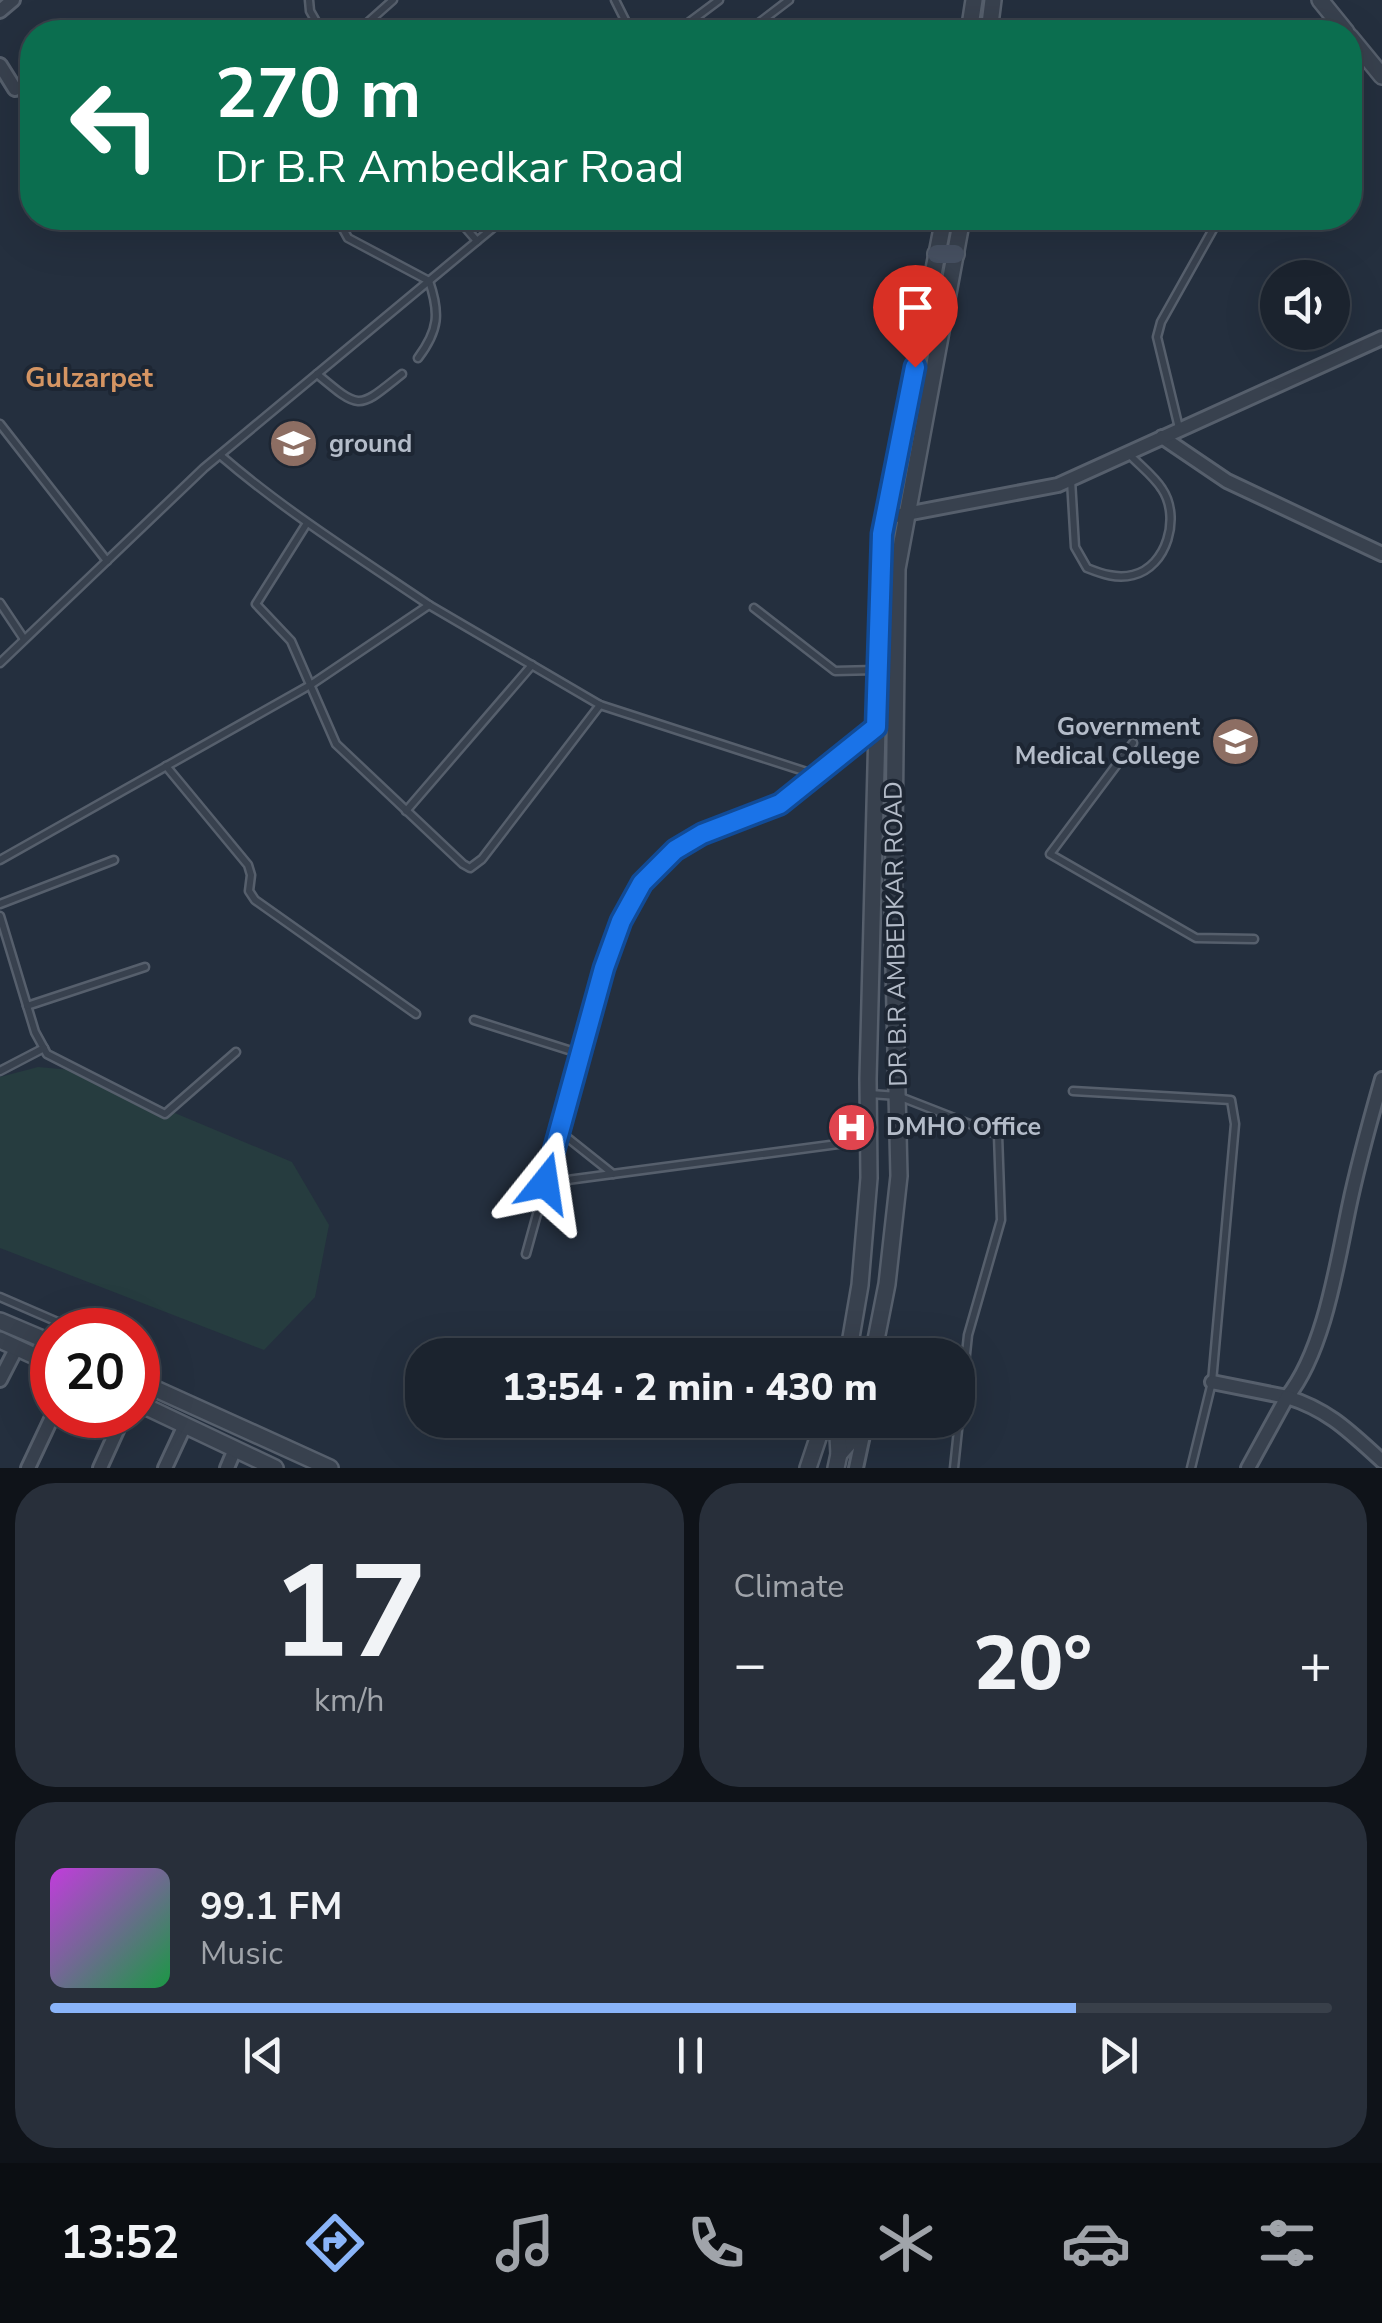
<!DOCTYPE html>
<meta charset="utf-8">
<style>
body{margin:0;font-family:"Nunito Sans",sans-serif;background:#282f3a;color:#f1f3f6;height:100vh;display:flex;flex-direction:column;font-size:38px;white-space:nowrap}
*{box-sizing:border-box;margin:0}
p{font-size:32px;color:#a0a4aa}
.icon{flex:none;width:55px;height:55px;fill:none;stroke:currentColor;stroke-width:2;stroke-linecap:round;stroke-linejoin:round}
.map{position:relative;height:1468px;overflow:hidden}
.sheet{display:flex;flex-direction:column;gap:15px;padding:15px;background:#0f1319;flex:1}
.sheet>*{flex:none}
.hud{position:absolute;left:20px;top:20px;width:1342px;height:210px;border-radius:40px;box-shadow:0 10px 40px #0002,0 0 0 2px #39404a;background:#0b6e4f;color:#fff;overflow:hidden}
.tools{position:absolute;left:1260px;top:260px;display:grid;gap:20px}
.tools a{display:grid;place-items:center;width:90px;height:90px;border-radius:50%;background:#1b232e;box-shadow:0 10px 40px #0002,0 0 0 2px #39404a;font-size:50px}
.speed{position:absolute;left:30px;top:1308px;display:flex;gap:20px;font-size:50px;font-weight:700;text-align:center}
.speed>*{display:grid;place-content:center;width:130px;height:130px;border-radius:50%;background:#1b232e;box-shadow:0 10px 40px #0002,0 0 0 2px #39404a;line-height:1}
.speed .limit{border:15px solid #d22;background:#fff;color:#111}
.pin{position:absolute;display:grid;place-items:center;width:85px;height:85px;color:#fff;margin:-102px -42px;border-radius:50% 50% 50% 0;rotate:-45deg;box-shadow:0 0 10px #0007}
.pin .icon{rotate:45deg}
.me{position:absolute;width:110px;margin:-55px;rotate:15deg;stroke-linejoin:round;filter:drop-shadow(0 0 8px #0008)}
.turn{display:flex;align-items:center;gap:35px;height:210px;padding:0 30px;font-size:45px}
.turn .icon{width:130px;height:130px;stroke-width:2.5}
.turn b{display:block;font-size:70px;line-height:85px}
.big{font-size:75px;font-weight:800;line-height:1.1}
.sheet .widget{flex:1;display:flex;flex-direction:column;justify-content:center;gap:15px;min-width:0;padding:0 35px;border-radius:40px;background:#282f3a}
.sheet .dial{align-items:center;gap:0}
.dial b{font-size:130px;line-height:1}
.song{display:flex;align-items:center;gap:30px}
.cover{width:120px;height:120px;border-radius:15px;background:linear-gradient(135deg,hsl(290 70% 55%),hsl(140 70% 35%))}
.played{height:10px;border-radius:5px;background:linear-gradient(90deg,#8ab4f8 80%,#39404a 80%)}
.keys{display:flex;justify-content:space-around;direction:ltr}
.heat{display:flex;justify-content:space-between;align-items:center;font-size:55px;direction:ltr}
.sheet .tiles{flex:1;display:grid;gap:15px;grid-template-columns:1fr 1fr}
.widget:last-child{grid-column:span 2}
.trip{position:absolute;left:405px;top:1338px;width:570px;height:100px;border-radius:40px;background:#1b232e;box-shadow:0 10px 40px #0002,0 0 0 2px #39404a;font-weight:800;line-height:100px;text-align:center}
.tab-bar{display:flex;height:160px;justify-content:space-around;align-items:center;background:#0b0e12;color:#a0a4aa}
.tab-bar .icon{width:70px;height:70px}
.tab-bar .selected{color:#8ab4f8}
.tab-bar b{font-size:45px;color:#f1f3f6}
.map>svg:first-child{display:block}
.green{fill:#263c3f}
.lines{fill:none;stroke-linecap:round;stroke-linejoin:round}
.service-casing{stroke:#565f6c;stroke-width:11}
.minor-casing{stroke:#565f6c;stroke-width:18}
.tertiary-casing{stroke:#565f6c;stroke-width:20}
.secondary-casing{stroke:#565f6c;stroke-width:22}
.service{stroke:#38414e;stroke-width:6}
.minor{stroke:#38414e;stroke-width:12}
.tertiary{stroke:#38414e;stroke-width:15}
.secondary{stroke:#465061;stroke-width:18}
.route-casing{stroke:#114b97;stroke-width:25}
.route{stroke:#1a73e8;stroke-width:18}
.labels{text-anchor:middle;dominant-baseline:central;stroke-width:8;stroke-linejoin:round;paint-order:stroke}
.poi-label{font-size:25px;font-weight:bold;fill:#b4bcc9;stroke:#1d2633;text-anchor:start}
.street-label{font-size:25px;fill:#b4bcc9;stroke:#1d2633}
.neighbourhood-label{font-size:28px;font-weight:bold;fill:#d59563;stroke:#1d2633}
</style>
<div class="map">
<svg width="1382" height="1468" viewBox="0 0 1382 1468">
<rect width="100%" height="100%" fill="#242f3e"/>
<path class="green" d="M38 1067 72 1070 292 1162 329 1225 315 1297 264 1350 0 1248V1077Z"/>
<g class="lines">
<defs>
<g id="service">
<path d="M309 0 310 11 322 32"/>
<path d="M615 0 631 32"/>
<path d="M687 24 719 0"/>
<path d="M357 32 393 0"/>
<path d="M747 32 789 0"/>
<path d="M337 218 348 238 429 281C440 313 439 330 418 358"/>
<path d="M457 218 477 241 505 218"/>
<path d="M317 374C361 411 358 409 402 374"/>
<path d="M0 424 107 561"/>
<path d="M1179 428 1157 337 1161 322 1216 224"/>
<path d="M220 455C285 511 358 557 429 605"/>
<path d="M1071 480 1075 547 1087 568C1102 574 1117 579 1133 575 1167 567 1181 517 1162 489 1154 476 1139 465 1129 454"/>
<path d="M307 523 256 604 291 641 336 744 463 864 470 868 482 859 600 705"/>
<path d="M0 603 24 639"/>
<path d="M754 608 835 671 876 670"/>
<path d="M0 663 204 468 477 241"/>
<path d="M1133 743 1050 854 1196 938 1254 939"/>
<path d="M166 766 248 865 251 875 249 891 255 900 416 1014"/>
<path d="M406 811 532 665"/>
<path d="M0 860 312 684 429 605 600 705 816 775"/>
<path d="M0 904 114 860"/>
<path d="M0 916 35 1032 47 1054 165 1114 236 1052"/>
<path d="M27 1006 145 967"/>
<path d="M474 1020 581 1054"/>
<path d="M0 1071 44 1048"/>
<path d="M1073 1091 1231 1100 1235 1124 1212 1382 1191 1468"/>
<path d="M870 1094 898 1096 998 1135 1001 1220 968 1335 954 1468"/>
<path d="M559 1131 613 1174"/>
<path d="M545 1183 868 1140"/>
<path d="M526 1254 605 968 621 921 641 883 675 850 702 834 781 804 876 727 894 723"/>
<path d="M0 1297 76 1330"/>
</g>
<g id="minor">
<path d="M0 11 13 0"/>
<path d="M0 65 15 89"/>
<path d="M1162 437 1227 481 1382 554"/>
<path d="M885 518 1058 485 1382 338"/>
<path d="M0 1380 17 1347"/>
<path d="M1212 1382 1287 1397C1324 1351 1337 1264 1349 1207 1358 1164 1370 1121 1382 1079"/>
<path d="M28 1468 53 1415"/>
<path d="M100 1468 124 1415"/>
<path d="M165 1468 185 1425"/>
<path d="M227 1468 235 1449"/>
<path d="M856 1468 865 1426 860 1420"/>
<path d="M1248 1468 1287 1397C1329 1410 1350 1432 1382 1461"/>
</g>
<g id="tertiary">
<path d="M1320 0 1346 32"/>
<path d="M969 32 974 0"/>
<path d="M989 32 993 0"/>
<path d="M1350 37 1382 76"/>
<path d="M0 1321 52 1343"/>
<path d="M0 1340 52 1364"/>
<path d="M848 1355 860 1285 869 1178 868 1079 882 534 944 218"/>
<path d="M873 1355 887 1284 899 1176 893 926 897 569 962 218"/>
<path d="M138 1381 330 1468"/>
<path d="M138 1403 275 1468"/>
<path d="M839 1454 855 1436 860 1420"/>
<path d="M808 1468 820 1432 833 1420"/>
<path d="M836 1468 839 1454 837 1420"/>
</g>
<path id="secondary" d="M937 254H955"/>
</defs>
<use href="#service" class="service-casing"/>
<use href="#minor" class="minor-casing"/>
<use href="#tertiary" class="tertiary-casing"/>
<use href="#secondary" class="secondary-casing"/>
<use href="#service" class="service"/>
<use href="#minor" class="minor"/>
<use href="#tertiary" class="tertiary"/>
<use href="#secondary" class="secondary"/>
</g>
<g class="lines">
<defs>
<path id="route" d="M545 1183 604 968 621 921 642 883 675 850 702 834 780 804 876 727 882 534 915 367"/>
</defs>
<use href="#route" class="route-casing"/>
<use href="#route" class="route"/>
</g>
<defs>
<symbol id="school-disc" viewBox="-11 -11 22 22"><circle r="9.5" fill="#8d6e63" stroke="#1d2633"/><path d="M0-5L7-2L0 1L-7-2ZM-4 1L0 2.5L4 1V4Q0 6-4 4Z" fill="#fff"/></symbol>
<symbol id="university-disc" viewBox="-11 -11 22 22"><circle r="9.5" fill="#8d6e63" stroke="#1d2633"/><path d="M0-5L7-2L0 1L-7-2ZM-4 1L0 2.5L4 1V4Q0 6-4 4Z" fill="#fff"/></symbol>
<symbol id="hospital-disc" viewBox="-11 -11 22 22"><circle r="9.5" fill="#e0444e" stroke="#1d2633"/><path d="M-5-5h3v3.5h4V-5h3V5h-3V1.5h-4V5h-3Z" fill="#fff"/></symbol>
</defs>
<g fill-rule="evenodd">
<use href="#school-disc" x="266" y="416" width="55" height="55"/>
<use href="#university-disc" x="1208" y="714" width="55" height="55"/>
<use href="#hospital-disc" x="824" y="1100" width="55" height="55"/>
</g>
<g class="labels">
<g class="poi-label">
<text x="329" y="444">ground</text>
<text x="1200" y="727" text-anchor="end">Government<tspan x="1200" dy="29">Medical College</tspan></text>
<text x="886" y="1127">DMHO Office</text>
</g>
<g class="street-label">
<text transform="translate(896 934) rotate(-91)">DR B.R AMBEDKAR ROAD</text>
</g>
<g class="neighbourhood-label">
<text x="89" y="378">Gulzarpet</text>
</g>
</g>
</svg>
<div class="tools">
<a><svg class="icon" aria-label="sound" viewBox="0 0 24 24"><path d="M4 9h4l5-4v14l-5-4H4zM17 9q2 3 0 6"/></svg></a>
</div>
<div class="speed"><div class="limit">20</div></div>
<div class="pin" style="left:915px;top:367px;background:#d93025"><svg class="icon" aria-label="arrive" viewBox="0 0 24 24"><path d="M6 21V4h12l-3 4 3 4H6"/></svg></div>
<svg class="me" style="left:545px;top:1183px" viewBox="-20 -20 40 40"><path d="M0-17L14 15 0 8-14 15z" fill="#1a73e8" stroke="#fff" stroke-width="4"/></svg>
<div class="trip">13:54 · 2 min · 430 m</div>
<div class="hud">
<div class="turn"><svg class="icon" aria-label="left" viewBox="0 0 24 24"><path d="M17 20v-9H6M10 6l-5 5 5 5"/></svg><div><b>270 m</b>Dr B.R Ambedkar Road</div></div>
</div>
</div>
<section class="sheet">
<div class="tiles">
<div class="widget dial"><b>17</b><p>km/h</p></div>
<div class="widget"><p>Climate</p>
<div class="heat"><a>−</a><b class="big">20°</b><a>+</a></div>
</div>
<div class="widget">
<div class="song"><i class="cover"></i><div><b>99.1 FM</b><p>Music</p></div></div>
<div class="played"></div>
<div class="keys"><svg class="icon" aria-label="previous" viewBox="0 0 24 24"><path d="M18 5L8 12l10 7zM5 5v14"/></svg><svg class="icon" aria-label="pause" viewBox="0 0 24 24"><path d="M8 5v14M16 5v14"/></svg><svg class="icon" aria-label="next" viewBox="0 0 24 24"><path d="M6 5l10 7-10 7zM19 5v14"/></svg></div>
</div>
</div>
</section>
<nav class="tab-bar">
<b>13:52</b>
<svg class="icon selected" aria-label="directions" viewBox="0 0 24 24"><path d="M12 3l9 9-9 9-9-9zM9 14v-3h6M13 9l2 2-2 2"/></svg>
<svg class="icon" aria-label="music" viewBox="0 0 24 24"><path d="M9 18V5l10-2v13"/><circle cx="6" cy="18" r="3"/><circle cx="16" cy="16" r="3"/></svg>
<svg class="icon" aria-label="phone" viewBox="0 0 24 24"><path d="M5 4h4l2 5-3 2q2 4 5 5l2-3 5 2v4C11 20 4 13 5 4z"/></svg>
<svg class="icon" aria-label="climate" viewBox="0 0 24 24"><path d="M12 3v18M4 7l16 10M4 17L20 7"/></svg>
<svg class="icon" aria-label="car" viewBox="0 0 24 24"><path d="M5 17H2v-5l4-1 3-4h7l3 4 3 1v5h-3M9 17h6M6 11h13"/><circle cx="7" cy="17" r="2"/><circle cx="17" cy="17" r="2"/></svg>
<svg class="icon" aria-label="filters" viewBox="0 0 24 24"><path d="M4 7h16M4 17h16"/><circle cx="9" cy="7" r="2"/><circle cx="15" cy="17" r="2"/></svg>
</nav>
